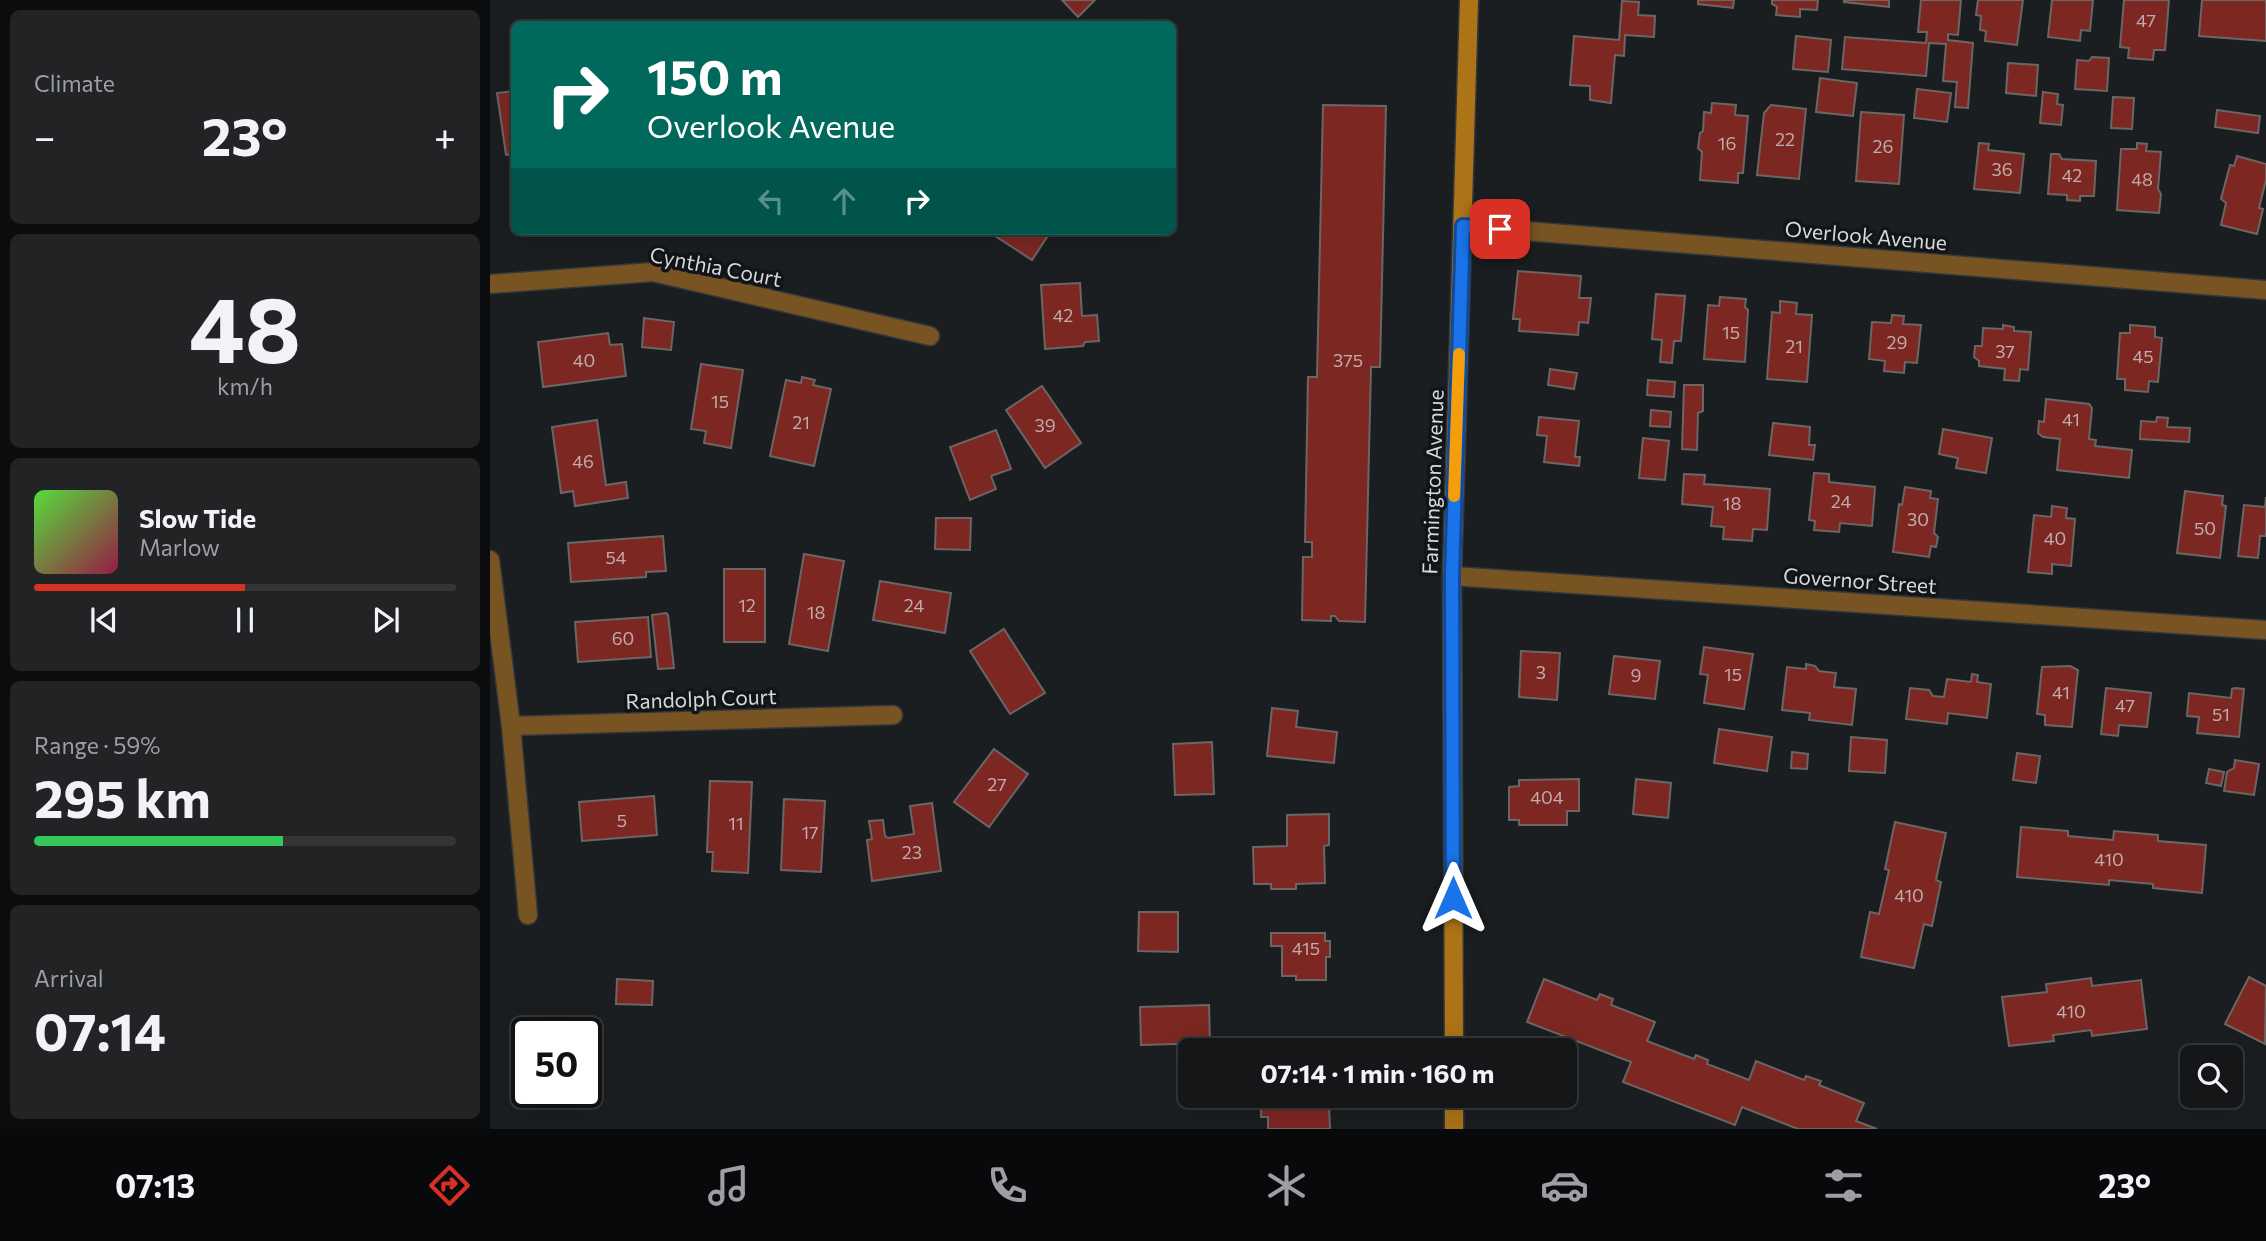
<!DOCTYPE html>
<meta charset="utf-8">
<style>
body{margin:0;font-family:Commissioner,sans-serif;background:#212325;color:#f1f3f6;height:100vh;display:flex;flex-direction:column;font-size:26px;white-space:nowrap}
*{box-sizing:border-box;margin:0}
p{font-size:23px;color:#9d9fa2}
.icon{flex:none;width:38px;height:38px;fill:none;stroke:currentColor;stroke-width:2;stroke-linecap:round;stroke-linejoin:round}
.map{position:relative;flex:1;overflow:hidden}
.details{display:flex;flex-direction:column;gap:10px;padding:10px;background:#0b0c0d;width:490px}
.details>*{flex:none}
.guide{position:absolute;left:21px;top:21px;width:665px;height:214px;border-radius:10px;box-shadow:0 7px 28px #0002,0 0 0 2px #333537;background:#00695c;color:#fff;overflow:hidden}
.buttons{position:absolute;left:1690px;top:1045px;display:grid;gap:14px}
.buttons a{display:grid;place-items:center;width:63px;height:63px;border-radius:10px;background:#141618;box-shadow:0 7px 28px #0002,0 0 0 2px #333537;font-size:35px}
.speed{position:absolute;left:21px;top:1017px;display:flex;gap:14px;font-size:35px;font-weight:700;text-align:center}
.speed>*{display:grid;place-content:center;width:91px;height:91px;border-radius:50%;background:#141618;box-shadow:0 7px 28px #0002,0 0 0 2px #333537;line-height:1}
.speed .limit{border:4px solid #111;border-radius:10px;background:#fff;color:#111}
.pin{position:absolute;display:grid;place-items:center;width:60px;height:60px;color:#fff;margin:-30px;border-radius:14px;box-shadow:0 4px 10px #0006}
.me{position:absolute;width:77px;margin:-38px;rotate:0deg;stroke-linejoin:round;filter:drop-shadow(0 0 5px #0008)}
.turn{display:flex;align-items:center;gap:24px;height:147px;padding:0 21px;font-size:32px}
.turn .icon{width:91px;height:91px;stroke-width:2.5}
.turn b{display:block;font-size:49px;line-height:60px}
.lanes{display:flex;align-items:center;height:66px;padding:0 21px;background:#0003;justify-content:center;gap:35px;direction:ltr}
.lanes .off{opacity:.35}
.big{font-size:52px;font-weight:700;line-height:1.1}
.details .card{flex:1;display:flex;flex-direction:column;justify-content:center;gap:10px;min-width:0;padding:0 24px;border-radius:10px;background:#212325}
.details .dial{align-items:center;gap:0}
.dial b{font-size:91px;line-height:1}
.song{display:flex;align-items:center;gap:21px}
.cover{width:84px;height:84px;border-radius:10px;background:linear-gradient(135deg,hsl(110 70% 55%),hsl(340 70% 35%))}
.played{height:7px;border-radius:4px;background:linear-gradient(90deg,#d93025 50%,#333537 50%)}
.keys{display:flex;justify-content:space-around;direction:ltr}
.heat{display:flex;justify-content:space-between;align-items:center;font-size:38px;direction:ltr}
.charge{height:10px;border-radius:5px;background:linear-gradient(90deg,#34c759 59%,#333537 0)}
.trip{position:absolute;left:688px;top:1038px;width:399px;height:70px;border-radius:10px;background:#141618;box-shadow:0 7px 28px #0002,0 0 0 2px #333537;font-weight:700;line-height:70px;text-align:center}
.menu{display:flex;height:112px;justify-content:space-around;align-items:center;background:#08090a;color:#9d9fa2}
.menu .icon{width:49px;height:49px}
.menu .current{color:#d93025}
.menu b{font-size:32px;color:#f1f3f6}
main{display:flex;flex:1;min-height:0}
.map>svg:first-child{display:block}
.building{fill:#7c2722;stroke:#6b6665;stroke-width:2}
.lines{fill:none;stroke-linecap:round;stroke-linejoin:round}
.street-casing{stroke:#35383a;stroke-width:21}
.secondary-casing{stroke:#35383a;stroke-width:21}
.street{stroke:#785423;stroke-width:18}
.secondary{stroke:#ac7317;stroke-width:18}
.route-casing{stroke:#114b97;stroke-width:18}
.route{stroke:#1a73e8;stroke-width:12}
.slow{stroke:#f59e0b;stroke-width:12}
.labels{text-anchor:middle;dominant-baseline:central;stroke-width:7;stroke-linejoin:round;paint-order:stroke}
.number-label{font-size:18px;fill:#c0acad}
.street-label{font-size:21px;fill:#d7d9db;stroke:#121517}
</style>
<main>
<section class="details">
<div class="card"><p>Climate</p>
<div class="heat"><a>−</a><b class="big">23°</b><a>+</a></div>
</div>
<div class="card dial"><b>48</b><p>km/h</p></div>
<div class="card">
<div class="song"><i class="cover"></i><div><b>Slow Tide</b><p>Marlow</p></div></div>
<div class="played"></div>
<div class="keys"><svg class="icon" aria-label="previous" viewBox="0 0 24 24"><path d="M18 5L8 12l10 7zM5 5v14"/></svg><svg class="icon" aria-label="pause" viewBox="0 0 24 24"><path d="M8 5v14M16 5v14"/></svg><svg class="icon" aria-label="next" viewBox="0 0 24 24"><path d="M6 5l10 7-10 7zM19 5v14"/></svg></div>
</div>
<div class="card"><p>Range · 59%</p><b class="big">295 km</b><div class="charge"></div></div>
<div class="card"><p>Arrival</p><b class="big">07:14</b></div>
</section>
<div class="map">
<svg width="1776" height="1129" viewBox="0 0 1776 1129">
<rect width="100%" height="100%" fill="#1b1e20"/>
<g class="building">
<path d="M572 0H605L588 17Z"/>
<path d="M1208 0H1244L1243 8 1208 4Z"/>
<path d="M1282 0H1328L1327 10 1310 9V17L1286 15 1287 7 1282 4Z"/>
<path d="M1354 0H1399V7L1354 2Z"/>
<path d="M1431 0H1471L1468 35 1458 34V40L1483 43 1478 108 1465 107 1467 82 1453 81 1456 44 1439 43 1436 76 1352 69 1355 37 1436 43 1437 32H1428Z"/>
<path d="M1488 0H1533L1527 45 1495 41 1496 31 1490 30 1491 16 1486 15Z"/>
<path d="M1562 0H1603L1600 31 1591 30 1590 41 1558 37Z"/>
<path d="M1634 0H1679L1675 50H1664L1663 60 1638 58 1639 48 1630 47Z"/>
<path d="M1712 0H1776V41L1709 36Z"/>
<path d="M1132 1 1149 2 1148 15 1165 16 1164 37 1135 35 1134 56 1125 55 1121 103 1100 100V86L1080 85 1084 36 1129 40Z"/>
<path d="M1306 36 1341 40 1338 72 1303 69Z"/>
<path d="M1602 57 1619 58 1617 91 1585 89 1587 60 1599 61Z"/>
<path d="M1518 63 1548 65 1546 96 1516 93Z"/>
<path d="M1330 78 1367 83 1363 116 1326 112Z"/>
<path d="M1427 89 1461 93 1457 122 1424 118Z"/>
<path d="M24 91V154L16 155 7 93Z"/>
<path d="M1553 92 1568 94 1567 104 1573 105 1571 125 1550 123Z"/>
<path d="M1623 97 1644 98 1642 129 1621 128Z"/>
<path d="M1222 103 1246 105 1245 115 1258 116 1253 173H1248V183L1210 180 1212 152 1208 148 1210 133 1213 131 1214 112 1221 113Z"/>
<path d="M833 105 896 106 890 367H881L875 622 849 621 845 616H841V621L812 620 813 557H822V542H815L818 377H827Z"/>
<path d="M1281 105 1316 109 1309 179 1267 175 1274 113Z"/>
<path d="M1727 110 1770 116 1768 133 1725 127Z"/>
<path d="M1371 112 1414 115 1409 184 1366 181Z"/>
<path d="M1489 143 1499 144 1498 150 1534 154 1530 193 1484 189Z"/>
<path d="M1647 143 1657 144 1656 151 1671 152 1668 189 1671 194 1669 213 1627 210 1631 149H1647Z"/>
<path d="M1561 154H1569L1572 159 1606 161 1604 196H1590V201L1577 200V195L1558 194Z"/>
<path d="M1747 156 1776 164V180L1769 208 1773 209 1767 234 1731 225 1736 203 1731 199 1740 165 1744 166Z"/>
<path d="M508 231H561L542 260 505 236Z"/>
<path d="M1028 271 1091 276 1089 298H1101L1098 323 1089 322 1088 335 1029 331 1030 319H1023Z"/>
<path d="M590 283 592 316 607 315 609 341 595 342 593 346 555 349 551 285Z"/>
<path d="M1166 294 1195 296 1191 341H1184L1182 363 1170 362 1172 340 1162 339Z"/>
<path d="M1230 297 1256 299 1255 307 1258 310 1255 362 1214 359 1218 305 1229 306Z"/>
<path d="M1290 301 1307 303 1306 314 1322 315 1317 382 1277 379 1282 312 1290 313Z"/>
<path d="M1402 315 1414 316 1413 324 1431 325 1427 363 1415 362 1414 373 1394 371 1395 361 1379 359 1382 322 1401 323Z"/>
<path d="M154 318 184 322 181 350 152 347Z"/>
<path d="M1513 325 1524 327V331L1541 332 1538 370 1530 369 1529 381 1514 380 1515 369 1489 366V361L1484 357 1485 346H1492L1493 328 1513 329Z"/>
<path d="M1640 325 1665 327V337L1672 338 1668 382 1659 381 1658 392 1635 390V379H1627L1630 333H1640Z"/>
<path d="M118 333 120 345 132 344 136 376 53 387 48 342Z"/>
<path d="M211 364 253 370 241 448 214 443 216 431 201 429Z"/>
<path d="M1060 369 1087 373 1084 389 1058 385Z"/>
<path d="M312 377 325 380 323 385 341 389 324 466 280 456 296 380 311 383Z"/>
<path d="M1158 380 1185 382 1184 397 1157 395Z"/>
<path d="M1194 385H1213V411L1208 413 1207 450 1192 449Z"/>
<path d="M552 386 591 443 555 468 516 410Z"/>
<path d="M1556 399 1599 404 1602 408 1599 439 1606 440 1605 446 1642 450 1639 478 1567 470 1570 439 1553 437 1548 433 1549 421 1554 422Z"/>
<path d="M1161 410 1181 412 1180 427 1160 426Z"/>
<path d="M1049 417 1089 421 1085 457H1090L1089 466 1054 462 1057 436 1047 435Z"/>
<path d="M1667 417 1678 418 1677 427 1700 428 1699 442 1650 439 1651 421 1666 422Z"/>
<path d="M107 420 116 485 136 482 138 498 85 506 83 491 71 493 62 427Z"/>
<path d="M1283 423 1320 427 1319 445H1325L1323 460 1279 455Z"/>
<path d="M1453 429 1502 438 1496 473 1466 468 1468 458 1449 454Z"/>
<path d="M506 430 521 469 501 476 506 489 480 500 460 447Z"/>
<path d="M1153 438 1179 441 1175 480 1149 478Z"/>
<path d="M1324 473 1339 474V482L1385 487 1382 526 1350 523 1349 532 1324 530 1325 521 1319 520Z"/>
<path d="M1194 474 1215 475 1214 484 1280 489 1277 530 1263 529 1262 541 1233 539 1234 527 1221 526 1223 507 1192 504Z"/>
<path d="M1415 487 1441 491 1440 498 1448 499 1444 533 1448 537 1446 547 1441 546 1439 557 1403 552 1409 504 1412 505Z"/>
<path d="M1695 491 1733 496 1732 505 1736 506 1730 558 1687 553Z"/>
<path d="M1776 497V536H1770L1768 558 1748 556 1754 505 1775 507Z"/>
<path d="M1562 506 1577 508 1576 518 1585 519 1581 566 1562 564V574L1538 572 1544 515 1561 517Z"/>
<path d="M446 518H481L480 550 445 549Z"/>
<path d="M173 536 176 571 156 572V577L81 582 78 543Z"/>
<path d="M314 554 354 561 338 651 299 644Z"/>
<rect x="234" y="569" width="41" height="73"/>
<path d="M390 581 461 593 455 633 383 620Z"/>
<path d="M176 613 178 615 184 668 168 669 162 615Z"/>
<path d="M158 617 161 657 88 662 85 622Z"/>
<path d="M514 629 555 693 520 714 480 651Z"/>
<path d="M1214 647 1263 654 1254 709 1214 703 1218 675 1210 674Z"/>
<path d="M1031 651 1070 653 1067 700 1029 697Z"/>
<path d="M1124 656 1170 661 1165 699 1119 694Z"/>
<path d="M1316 664 1325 666 1329 671 1346 673 1344 687 1366 689 1362 725 1319 720 1320 713 1292 710 1297 667 1316 669Z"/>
<path d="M1580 666 1588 670 1582 727 1555 725V715L1547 714 1552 667Z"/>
<path d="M1482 674 1488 675 1487 682 1501 684 1497 718 1458 713 1457 724 1416 719 1420 688 1439 690 1443 696 1454 697 1457 679 1481 682Z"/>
<path d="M1616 688 1661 693 1657 727 1629 725 1628 736 1611 734Z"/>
<path d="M1745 688 1754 689 1749 737 1707 733 1709 717 1697 716 1699 693 1741 698 1742 689Z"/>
<path d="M782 708 808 711 806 727 847 732 844 763 777 756Z"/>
<path d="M1229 729 1282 737 1277 771 1224 763Z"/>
<path d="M1361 737 1397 740 1395 773 1359 771Z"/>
<path d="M722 742 724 794 685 795 683 744Z"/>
<path d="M504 749 538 774 499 827 464 802Z"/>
<path d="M1302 752 1318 754 1317 769 1301 768Z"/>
<path d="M1527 753 1550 756 1546 783 1523 780Z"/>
<path d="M1745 760 1769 764 1764 795 1734 791 1737 772 1744 768Z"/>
<path d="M1719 769 1734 772 1731 786 1716 783Z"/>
<path d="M1089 779V811H1077V825H1029V820H1019V787L1029 786V780Z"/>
<path d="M1146 779 1181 783 1178 818 1143 814Z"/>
<path d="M220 781 262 782 258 873 222 871 223 852H217Z"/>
<path d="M164 796 167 835 92 841 89 802Z"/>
<path d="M294 799 335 801 331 872 291 870Z"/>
<path d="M442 803 451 871 382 881 377 840 382 839 379 821 393 820 395 836 398 838 424 834 420 806Z"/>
<path d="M839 814V845L834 846 835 883 806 884V889H781V884H764L763 847 797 846V815Z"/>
<path d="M1405 822 1456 833 1446 880 1451 882 1442 926 1434 924 1424 968 1371 957 1380 912 1389 914 1399 870 1395 869Z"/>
<path d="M1531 827 1578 831V836L1623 840 1624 831 1668 835V841L1716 845 1712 893 1663 888V884L1619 880V885L1527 877Z"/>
<path d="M649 912H688V952L648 951Z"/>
<path d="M781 933H835V941H840V957H836V980H806V976H792V946H781Z"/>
<path d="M1759 977 1776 986 1775 1044 1735 1024Z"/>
<path d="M1601 978 1602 986 1651 980 1657 1029 1602 1036 1601 1030 1563 1035 1564 1041 1519 1046 1512 997 1557 992 1556 984Z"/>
<path d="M127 979 163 981 162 1005 126 1004Z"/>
<path d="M1054 979 1107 1000 1110 994 1123 999 1121 1005 1165 1022 1157 1041 1204 1059 1206 1055 1218 1060 1217 1064 1259 1080 1266 1061 1314 1080 1316 1076 1331 1081 1329 1085 1374 1103 1366 1121 1387 1129H1308L1252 1107 1245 1125 1133 1082 1141 1062 1037 1022Z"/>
<path d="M719 1005 720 1043 651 1045 650 1007Z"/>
<path d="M771 1096H833V1105L839 1104 840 1129H778V1117H771Z"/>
</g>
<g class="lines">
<defs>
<g id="street">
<path d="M973 226 1776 290"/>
<path d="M0 284 163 272 440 336"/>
<path d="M0 560 21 726 38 915"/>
<path d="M962 576 1776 630"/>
<path d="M21 726 403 715"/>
</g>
<g id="secondary">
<path d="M964 1050 962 576 979 0"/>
<path d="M964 1096V1129"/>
</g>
</defs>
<use href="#street" class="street-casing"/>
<use href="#secondary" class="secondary-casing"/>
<use href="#street" class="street"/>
<use href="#secondary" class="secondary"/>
</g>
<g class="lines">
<defs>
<path id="route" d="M963 898 962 576 973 226 1010 229"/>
</defs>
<use href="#route" class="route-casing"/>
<use href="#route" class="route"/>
<path class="slow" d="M964 496 969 354"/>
</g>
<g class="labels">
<g class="number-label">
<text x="1656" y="20">47</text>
<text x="1295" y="139">22</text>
<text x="1237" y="143">16</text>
<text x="1393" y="146">26</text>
<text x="1512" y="169">36</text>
<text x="1582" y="175">42</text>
<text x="1652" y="179">48</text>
<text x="573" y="315">42</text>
<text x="1241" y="332">15</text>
<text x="1407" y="342">29</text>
<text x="1304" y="346">21</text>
<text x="1515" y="351">37</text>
<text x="1653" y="356">45</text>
<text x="94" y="360">40</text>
<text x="858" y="360">375</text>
<text x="230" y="401">15</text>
<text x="1581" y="419">41</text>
<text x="311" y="422">21</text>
<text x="555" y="425">39</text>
<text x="93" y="461">46</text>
<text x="1351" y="501">24</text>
<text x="1242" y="503">18</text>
<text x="1428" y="519">30</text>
<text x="1715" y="528">50</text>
<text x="1565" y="538">40</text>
<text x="126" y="557">54</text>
<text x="257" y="605">12</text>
<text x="424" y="605">24</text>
<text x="326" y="612">18</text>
<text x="133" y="638">60</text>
<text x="1051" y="672">3</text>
<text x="1243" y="674">15</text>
<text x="1146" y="675">9</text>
<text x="1571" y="692">41</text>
<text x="1635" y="705">47</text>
<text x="1731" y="714">51</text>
<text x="507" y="784">27</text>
<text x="1057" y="797">404</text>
<text x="132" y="820">5</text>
<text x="246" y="823">11</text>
<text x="320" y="832">17</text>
<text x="422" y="852">23</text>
<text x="1619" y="859">410</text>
<text x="1419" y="895">410</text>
<text x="816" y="948">415</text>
<text x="1581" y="1011">410</text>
</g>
<g class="street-label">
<text transform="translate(1376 235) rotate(5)">Overlook Avenue</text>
<text transform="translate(226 266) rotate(11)">Cynthia Court</text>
<text transform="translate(942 482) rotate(-88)">Farmington Avenue</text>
<text transform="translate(1370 580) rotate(4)">Governor Street</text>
<text transform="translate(211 698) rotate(-2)">Randolph Court</text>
</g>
</g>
</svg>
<div class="buttons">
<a><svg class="icon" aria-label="search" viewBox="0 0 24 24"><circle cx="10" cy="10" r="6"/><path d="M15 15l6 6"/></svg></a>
</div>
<div class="speed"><div class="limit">50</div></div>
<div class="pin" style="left:1010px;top:229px;background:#d93025"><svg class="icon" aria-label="arrive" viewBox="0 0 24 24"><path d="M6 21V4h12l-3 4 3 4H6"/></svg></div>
<svg class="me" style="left:963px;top:898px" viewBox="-20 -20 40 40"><path d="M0-17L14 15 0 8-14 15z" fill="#1a73e8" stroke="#fff" stroke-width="4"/></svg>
<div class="trip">07:14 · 1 min · 160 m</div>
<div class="guide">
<div class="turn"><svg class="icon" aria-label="right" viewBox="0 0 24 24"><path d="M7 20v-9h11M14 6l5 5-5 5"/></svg><div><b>150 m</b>Overlook Avenue</div></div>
<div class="lanes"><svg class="icon off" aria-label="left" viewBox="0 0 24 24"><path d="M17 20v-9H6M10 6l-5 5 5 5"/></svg><svg class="icon off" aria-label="ahead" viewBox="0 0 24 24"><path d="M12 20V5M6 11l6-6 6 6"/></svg><svg class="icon" aria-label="right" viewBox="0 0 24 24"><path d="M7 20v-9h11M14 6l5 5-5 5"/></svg></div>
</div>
</div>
</main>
<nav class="menu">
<b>07:13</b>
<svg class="icon current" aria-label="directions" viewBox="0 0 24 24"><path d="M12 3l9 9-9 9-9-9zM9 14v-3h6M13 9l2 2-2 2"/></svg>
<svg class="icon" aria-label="music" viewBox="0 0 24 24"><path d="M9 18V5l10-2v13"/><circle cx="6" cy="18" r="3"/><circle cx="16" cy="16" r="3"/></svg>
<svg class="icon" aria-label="phone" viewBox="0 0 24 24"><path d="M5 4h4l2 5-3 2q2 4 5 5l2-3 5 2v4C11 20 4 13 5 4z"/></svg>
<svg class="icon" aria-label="climate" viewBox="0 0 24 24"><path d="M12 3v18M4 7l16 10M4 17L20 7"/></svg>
<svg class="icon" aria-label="car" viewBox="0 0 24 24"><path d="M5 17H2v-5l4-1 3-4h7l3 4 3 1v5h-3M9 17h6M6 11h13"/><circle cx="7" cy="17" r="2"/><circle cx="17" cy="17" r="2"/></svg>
<svg class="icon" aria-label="filters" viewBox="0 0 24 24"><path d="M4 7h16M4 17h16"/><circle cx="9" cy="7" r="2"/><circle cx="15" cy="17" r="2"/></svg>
<b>23°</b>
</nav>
